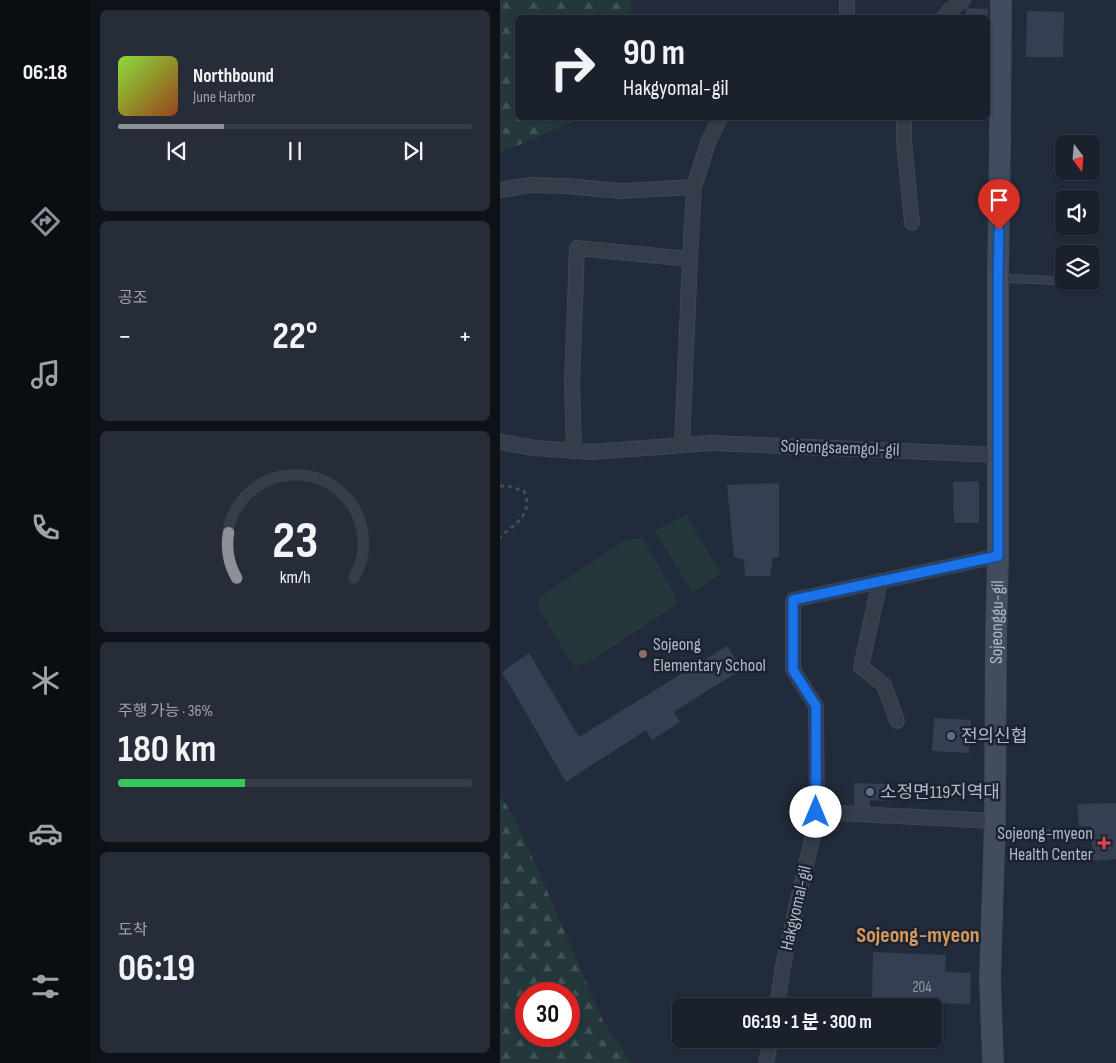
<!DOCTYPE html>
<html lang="ko">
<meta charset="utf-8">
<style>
body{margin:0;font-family:"Sofia Sans Condensed","Noto Sans KR",sans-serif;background:#272d38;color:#f1f3f6;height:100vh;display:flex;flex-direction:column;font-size:19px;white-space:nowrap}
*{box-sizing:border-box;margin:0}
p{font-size:16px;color:#9fa3a9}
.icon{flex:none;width:28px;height:28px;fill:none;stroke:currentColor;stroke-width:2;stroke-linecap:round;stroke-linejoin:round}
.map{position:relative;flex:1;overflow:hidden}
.sheet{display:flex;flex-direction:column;gap:10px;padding:10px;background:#0e1218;width:410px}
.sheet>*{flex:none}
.banner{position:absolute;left:15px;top:15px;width:475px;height:105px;border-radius:8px;box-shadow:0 1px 4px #0004,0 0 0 1px #383e48;background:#1a202c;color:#f1f3f6;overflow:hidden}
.needle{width:32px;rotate:164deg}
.buttons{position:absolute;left:555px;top:135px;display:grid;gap:10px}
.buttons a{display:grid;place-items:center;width:45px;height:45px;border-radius:8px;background:#1a202c;box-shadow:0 1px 4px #0004,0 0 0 1px #383e48;font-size:25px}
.speed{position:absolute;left:15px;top:982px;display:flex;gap:10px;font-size:25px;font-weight:700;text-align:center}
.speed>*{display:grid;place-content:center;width:65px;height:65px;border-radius:50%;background:#1a202c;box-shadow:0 1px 4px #0004,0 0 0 1px #383e48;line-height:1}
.speed .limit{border:8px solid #d22;background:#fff;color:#111}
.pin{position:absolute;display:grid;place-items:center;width:42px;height:42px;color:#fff;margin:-51px -21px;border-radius:50% 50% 50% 0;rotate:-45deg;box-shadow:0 0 5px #0007}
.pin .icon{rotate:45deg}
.me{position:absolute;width:55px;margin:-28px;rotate:0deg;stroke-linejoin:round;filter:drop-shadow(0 0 4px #0008)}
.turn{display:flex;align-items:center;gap:18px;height:105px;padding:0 25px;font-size:22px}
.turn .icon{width:65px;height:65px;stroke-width:2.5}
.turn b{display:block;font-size:35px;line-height:42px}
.big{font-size:38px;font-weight:700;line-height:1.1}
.sheet .tile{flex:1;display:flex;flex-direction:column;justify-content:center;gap:8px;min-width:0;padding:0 18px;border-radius:8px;background:#272d38}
.sheet .dial{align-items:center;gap:0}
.dial svg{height:130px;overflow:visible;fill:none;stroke:#383e48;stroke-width:7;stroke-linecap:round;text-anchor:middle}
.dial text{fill:#f1f3f6;stroke:none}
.song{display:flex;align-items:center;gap:15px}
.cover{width:60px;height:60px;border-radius:8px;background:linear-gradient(135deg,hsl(90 70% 55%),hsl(20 70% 35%))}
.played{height:5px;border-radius:2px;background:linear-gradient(90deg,#8c9099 30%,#383e48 30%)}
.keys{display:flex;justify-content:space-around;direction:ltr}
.heat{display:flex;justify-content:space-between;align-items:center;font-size:28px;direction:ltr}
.charge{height:8px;border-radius:4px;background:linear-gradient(90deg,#34c759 36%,#383e48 0)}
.trip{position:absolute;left:172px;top:998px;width:270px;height:50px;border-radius:8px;background:#1a202c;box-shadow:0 1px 4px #0004,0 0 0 1px #383e48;font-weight:700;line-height:50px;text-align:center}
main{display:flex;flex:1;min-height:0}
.tab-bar{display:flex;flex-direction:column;width:90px;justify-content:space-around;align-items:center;background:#0a0d12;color:#9fa3a9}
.tab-bar .icon{width:35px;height:35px}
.tab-bar .on{color:#8c9099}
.tab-bar b{font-size:22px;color:#f1f3f6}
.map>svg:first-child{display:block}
.forest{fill:url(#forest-firs);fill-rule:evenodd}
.garden{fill:#24383c}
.building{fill:#343f52}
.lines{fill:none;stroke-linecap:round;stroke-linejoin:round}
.lane-casing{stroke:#3f4654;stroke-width:9}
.street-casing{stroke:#3f4654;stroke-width:16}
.secondary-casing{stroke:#3f4654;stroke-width:22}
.path{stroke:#3c5154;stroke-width:3;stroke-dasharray:4 4;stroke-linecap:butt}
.lane{stroke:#353d4b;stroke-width:7}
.street{stroke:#353d4b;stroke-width:14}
.secondary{stroke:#434c5e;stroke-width:20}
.route-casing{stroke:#114b97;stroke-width:12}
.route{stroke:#1a73e8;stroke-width:9}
.education-dot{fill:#8d6e63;stroke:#1b2230;stroke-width:2}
.service-dot{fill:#5c6f8a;stroke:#1b2230;stroke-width:2}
.health-dot{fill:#e0444e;stroke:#1b2230;stroke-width:2}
.labels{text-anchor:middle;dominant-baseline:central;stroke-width:5;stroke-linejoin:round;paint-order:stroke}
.number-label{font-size:15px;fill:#9098a8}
.street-label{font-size:18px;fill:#b1b8c7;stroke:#1b2230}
.poi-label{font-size:18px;fill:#b1b8c7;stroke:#1b2230;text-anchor:start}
.district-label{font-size:22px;font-weight:bold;fill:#d6985d;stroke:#1b2230}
</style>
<main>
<nav class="tab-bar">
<b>06:18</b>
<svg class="icon on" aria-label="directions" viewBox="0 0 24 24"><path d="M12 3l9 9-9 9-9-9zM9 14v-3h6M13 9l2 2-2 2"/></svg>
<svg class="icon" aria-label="music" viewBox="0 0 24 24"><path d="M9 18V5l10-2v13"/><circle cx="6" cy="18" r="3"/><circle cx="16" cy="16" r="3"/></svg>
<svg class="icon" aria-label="phone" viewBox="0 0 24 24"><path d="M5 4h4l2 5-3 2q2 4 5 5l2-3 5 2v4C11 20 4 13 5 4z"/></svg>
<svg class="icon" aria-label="climate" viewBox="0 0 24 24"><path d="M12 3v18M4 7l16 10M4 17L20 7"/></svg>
<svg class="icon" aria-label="car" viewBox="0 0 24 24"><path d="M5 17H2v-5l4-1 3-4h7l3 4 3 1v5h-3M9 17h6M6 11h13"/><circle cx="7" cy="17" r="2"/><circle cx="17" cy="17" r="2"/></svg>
<svg class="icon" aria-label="filters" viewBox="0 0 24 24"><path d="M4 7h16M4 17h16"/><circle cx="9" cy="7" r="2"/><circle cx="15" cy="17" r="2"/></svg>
</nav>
<section class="sheet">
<div class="tile">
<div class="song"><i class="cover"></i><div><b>Northbound</b><p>June Harbor</p></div></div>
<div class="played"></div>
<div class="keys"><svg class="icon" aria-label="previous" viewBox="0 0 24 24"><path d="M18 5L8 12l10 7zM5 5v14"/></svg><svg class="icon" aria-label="pause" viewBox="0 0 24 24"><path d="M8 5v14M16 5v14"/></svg><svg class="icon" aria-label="next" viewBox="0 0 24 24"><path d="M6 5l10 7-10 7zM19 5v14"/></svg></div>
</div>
<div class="tile"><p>공조</p>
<div class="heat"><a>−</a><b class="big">22°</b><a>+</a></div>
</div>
<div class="tile dial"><svg viewBox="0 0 100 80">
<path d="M14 69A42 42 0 1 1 86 69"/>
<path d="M14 69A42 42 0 0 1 9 41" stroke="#8c9099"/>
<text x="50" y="56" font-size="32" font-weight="700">23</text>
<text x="50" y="72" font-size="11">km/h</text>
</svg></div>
<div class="tile"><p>주행 가능 · 36%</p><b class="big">180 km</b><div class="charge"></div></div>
<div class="tile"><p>도착</p><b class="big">06:19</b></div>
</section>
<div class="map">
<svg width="616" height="1063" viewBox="0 0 616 1063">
<defs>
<pattern id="forest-firs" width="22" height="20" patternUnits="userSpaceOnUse" patternTransform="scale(1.25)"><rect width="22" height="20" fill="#24383c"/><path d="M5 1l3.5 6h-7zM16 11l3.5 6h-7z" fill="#415357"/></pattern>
</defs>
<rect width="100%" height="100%" fill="#222b3b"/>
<g class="forest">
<path d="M0 0H129L132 8 128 17 18 18V118H77L75 121 0 153Z"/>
<path d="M0 795 14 817 39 872 102 1019 131 1063H0ZM26 994H69V1036H26Z"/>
</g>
<g class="garden">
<path d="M186 514 221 574 192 593 155 531Z"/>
<path d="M143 538 176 597 177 604 88 663 73 666 38 607 41 596 125 540Z"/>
</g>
<g class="building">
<path d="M466 8 488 9V18H465Z"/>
<path d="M527 11 564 12 563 57H526Z"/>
<path d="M479 481V523H454L453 482Z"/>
<path d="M279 483V557L273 558 270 576H245L244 560 234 557 227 485Z"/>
<path d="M227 646 242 669 174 712 180 722 152 740 146 730 66 782 2 672 29 653 79 737Z"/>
<path d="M434 718 471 720 469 753 432 751Z"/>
<path d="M354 783 385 784V801L370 800V809H354Z"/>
<path d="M616 803V859L593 861 591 827 579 826 577 804Z"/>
<path d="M373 952 446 955 445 972 471 973 470 1004 372 1002Z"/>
</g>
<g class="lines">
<defs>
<g id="lane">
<path d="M499 278 564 281"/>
<path d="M575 281 593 282"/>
<path d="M495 832 578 835"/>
</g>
<g id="street">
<path d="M347 18V0"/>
<path d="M443 18 450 10 463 0"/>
<path d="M404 118V141L412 223"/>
<path d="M0 190 30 185 65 186 122 191 194 187"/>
<path d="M190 259 194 187 208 143 220 118"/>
<path d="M0 442 35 448 92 452 211 443 499 455"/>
<path d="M74 451 72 383 77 248 190 259 182 444"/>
<path d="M380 581 361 667 384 685 397 721"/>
<path d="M495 821 317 812 316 706 293 670V600L498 556"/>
<path d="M277 1006 284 961 312 839 325 813"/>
<path d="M266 1063 271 1039"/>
</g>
<g id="secondary">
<path id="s1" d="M493 1063 490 978 495 821 496 637 498 556V278L500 139 501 0"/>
</g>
</defs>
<use href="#lane" class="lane-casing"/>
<use href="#street" class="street-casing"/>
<use href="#secondary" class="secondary-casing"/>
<path class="path" d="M0 486H8L24 491C34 514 15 524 0 537"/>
<use href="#lane" class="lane"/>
<use href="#street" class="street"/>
<use href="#secondary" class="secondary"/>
</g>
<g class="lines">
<defs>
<path id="route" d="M316 812V706L293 670V600L498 556V278L499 230"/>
</defs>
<use href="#route" class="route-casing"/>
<use href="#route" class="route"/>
</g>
<circle class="education-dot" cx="143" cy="654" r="5"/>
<g class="service-dot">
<circle cx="451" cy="736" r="5"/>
<circle cx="370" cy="792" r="5"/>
</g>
<path class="health-dot" d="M601.5 835.5h5v5h5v5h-5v5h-5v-5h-5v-5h5z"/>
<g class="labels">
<g class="number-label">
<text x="422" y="987">204</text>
</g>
<g class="street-label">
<text transform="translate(340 448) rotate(2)">Sojeongsaemgol-gil</text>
<text stroke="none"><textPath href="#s1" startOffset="441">Sojeonggu-gil</textPath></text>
<text transform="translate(296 908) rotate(-77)">Hakgyomal-gil</text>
</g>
<g class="poi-label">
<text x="153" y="644">Sojeong<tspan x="153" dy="21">Elementary School</tspan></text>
<text x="461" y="736">전의신협</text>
<text x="380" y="792">소정면119지역대</text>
<text x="593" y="833" text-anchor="end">Sojeong-myeon<tspan x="593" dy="21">Health Center</tspan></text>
</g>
<g class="district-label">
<text x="418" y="935">Sojeong-myeon</text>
</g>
</g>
</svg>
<div class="buttons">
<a><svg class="needle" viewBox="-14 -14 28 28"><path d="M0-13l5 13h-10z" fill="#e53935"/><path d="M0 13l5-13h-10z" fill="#9fa3a9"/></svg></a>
<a><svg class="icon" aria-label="sound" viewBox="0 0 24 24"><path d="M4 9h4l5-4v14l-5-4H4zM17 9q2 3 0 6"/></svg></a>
<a><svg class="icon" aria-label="layers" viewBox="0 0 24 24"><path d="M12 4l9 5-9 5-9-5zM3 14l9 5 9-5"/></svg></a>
</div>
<div class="speed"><div class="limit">30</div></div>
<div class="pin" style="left:499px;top:230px;background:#d93025"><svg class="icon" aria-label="arrive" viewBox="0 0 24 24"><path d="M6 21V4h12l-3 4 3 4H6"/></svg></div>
<svg class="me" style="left:316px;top:812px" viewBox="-20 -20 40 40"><circle r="19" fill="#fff"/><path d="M0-13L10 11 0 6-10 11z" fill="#1a73e8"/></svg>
<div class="trip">06:19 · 1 분 · 300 m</div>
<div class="banner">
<div class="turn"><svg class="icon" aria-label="right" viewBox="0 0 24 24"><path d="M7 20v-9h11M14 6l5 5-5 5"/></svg><div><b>90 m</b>Hakgyomal-gil</div></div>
</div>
</div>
</main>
